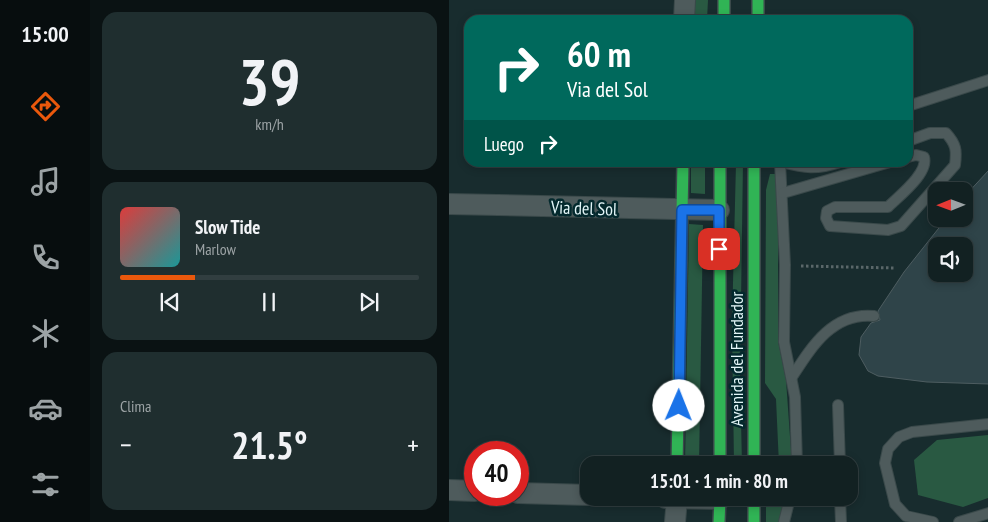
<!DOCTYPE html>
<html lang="es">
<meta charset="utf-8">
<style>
body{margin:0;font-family:"PT Sans Narrow",sans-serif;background:#1f2e2f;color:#f1f3f6;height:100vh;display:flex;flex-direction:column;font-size:19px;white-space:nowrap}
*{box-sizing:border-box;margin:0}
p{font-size:16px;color:#9ca3a5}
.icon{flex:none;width:28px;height:28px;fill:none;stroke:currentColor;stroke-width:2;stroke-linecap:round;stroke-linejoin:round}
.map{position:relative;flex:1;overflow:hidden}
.drawer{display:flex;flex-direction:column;gap:12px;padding:12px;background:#0a1213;width:359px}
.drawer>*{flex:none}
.hud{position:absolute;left:15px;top:15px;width:449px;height:152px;border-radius:15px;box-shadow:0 2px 8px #0003,0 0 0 1px #313e40;background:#00695c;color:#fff;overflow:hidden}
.needle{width:32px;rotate:269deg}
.fabs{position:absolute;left:479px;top:182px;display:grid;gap:10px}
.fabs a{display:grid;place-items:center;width:45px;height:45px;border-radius:10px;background:#122122;box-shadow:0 2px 8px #0003,0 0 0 1px #313e40;font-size:25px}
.speed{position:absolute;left:15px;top:441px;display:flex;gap:10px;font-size:25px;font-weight:700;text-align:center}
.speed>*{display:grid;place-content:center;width:65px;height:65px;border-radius:50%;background:#122122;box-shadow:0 2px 8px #0003,0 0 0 1px #313e40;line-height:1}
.speed .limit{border:8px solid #d22;background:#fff;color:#111}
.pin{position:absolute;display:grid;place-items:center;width:42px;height:42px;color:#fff;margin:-21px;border-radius:10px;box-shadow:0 2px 8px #0006}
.me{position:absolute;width:55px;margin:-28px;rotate:1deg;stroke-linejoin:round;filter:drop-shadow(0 0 4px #0008)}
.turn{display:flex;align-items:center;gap:18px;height:105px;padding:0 20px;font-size:22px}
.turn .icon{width:65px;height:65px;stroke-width:2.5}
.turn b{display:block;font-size:35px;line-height:42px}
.then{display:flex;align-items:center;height:48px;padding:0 20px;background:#0003;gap:10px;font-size:19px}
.big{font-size:38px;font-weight:700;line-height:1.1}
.drawer .card{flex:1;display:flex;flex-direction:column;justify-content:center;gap:8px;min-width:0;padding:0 18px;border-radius:15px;background:#1f2e2f}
.drawer .dial{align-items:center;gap:0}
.dial b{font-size:65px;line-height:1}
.song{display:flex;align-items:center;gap:15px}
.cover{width:60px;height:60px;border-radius:8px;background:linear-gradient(135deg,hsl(0 70% 55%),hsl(180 70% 35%))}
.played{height:5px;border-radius:2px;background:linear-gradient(90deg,#ea580c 25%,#313e40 25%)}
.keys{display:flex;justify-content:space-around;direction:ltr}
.heat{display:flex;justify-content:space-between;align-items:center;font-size:28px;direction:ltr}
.trip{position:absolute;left:131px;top:456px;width:278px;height:50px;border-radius:15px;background:#122122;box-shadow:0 2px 8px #0003,0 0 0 1px #313e40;font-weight:700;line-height:50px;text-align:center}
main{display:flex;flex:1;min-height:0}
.dock{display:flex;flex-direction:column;width:90px;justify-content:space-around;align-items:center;background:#070d0e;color:#9ca3a5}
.dock .icon{width:35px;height:35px}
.dock .on{color:#ea580c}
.dock b{font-size:22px;color:#f1f3f6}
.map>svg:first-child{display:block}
.grass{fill:#295942}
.building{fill:#2f4449;stroke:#4e5d61;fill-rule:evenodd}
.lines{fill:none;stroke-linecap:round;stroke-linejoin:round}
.lane-casing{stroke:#3a494a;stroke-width:12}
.street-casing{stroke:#3a494a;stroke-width:22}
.fast-casing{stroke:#3a494a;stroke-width:14}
.path{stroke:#5a6769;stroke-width:3;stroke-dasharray:2.5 2.5;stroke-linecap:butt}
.lane{stroke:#4e5b5c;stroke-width:10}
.street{stroke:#4e5b5c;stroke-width:20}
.fast{stroke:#30b455;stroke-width:11}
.route-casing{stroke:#114b97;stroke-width:12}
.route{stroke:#1a73e8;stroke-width:9}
.labels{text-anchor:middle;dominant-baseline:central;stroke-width:5;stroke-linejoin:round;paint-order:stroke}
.street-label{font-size:18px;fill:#e2f5f7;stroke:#03292d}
</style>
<main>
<nav class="dock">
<b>15:00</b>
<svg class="icon on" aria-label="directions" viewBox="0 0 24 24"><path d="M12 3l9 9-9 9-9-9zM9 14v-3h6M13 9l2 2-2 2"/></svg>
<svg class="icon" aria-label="music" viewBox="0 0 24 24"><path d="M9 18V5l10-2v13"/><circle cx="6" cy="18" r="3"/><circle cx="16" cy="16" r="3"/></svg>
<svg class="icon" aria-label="phone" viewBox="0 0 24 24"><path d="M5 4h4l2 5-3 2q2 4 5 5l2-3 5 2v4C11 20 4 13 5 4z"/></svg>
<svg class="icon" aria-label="climate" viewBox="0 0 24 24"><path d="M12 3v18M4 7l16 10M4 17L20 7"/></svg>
<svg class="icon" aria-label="car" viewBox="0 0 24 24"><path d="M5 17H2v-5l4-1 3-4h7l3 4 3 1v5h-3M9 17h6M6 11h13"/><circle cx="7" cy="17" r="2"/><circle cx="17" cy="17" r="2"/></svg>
<svg class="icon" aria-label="filters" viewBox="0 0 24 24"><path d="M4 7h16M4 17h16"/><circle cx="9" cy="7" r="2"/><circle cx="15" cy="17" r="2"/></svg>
</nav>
<section class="drawer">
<div class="card dial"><b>39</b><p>km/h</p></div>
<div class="card">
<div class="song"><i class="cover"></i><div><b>Slow Tide</b><p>Marlow</p></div></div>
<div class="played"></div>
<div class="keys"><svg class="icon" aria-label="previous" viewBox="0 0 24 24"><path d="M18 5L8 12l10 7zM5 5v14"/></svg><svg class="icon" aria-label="pause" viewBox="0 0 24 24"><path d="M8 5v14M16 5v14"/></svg><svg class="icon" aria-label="next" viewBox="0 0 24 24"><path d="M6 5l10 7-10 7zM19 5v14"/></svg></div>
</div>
<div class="card"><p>Clima</p>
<div class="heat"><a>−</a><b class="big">21.5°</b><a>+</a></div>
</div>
</section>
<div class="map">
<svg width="540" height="522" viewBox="0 0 540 522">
<rect width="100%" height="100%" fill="#182c2e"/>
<g class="grass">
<path d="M245 0H259L258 20H245Z"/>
<path d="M294 162 291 374 293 465H285L283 323 287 163Z"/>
<path d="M242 163H256V194L242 193Z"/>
<path d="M321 174H327L329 181V341L337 380 343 465H330L327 399 316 383 317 190Z"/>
<path d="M240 224 254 225 250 465H236Z"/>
<path d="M539 435V498L514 507 469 495 465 460 488 440Z"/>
<path d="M320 498H336L330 522H317V507Z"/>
</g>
<path class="building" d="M540 170V384L478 382 429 376 419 371 410 355 412 337 422 323 431 320 429 311 455 272 497 219H515V197ZM488 246H515V274H488Z"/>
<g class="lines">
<defs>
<g id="lane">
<path d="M459 106 540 80"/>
<path d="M459 141 481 133H497C507 144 508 150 506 165L452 226 439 230 381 226 377 218 378 211 386 207H439C450 196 480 173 475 157L467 155 459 157"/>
<path d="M331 162 336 265 335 342 346 397 348 465"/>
<path d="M332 162C356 168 367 170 391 162"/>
<path d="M334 193 441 162"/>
<path d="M343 377C363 346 384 312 425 316"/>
<path d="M389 405 391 465"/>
<path d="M391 498 392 522"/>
<path d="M335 522 341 498"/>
<path d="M484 522 457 516 446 504 436 463 439 449 450 437 463 432 540 424"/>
<path d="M510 522 540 513"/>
</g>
<g id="street">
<path d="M235 20 236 0"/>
<path d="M0 204 270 210"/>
<path d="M0 490 26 491"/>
<path d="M69 493 140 495"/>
<path d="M217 498 271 499"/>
<path d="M226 522 228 498"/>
</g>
<g id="fast">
<path d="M275 0V20"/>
<path d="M309 0V20"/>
<path d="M271 162V465"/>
<path d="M305 162V465"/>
<path d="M228 465 234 162"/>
<path d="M305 498V522"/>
<path d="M270 522 271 498"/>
</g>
</defs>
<use href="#lane" class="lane-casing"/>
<use href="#street" class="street-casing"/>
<use href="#fast" class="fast-casing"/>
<path class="path" d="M352 266 447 268"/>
<use href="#lane" class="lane"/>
<use href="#street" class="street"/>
<use href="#fast" class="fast"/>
</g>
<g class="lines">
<defs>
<path id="route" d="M230 406 233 210H270V249"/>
</defs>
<use href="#route" class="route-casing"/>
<use href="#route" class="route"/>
</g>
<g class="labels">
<g class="street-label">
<text transform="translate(135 208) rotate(2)">Via del Sol</text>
<text transform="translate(287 359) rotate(-90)">Avenida del Fundador</text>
</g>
</g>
</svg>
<div class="fabs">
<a><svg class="needle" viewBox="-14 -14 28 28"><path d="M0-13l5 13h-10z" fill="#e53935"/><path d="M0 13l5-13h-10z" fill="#9ca3a5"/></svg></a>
<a><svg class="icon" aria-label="sound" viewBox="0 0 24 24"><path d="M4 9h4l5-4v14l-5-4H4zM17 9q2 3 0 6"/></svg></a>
</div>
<div class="speed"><div class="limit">40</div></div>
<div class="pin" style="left:270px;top:249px;background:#d93025"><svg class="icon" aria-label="arrive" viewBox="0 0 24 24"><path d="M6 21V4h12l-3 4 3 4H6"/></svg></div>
<svg class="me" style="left:230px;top:406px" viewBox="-20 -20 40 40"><circle r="19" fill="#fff"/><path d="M0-13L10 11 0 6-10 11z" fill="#1a73e8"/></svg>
<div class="trip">15:01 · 1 min · 80 m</div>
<div class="hud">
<div class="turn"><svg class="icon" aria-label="right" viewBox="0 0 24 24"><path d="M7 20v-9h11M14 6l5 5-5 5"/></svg><div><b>60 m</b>Via del Sol</div></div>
<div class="then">Luego<svg class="icon" aria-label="right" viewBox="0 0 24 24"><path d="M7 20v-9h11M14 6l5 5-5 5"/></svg></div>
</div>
</div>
</main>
